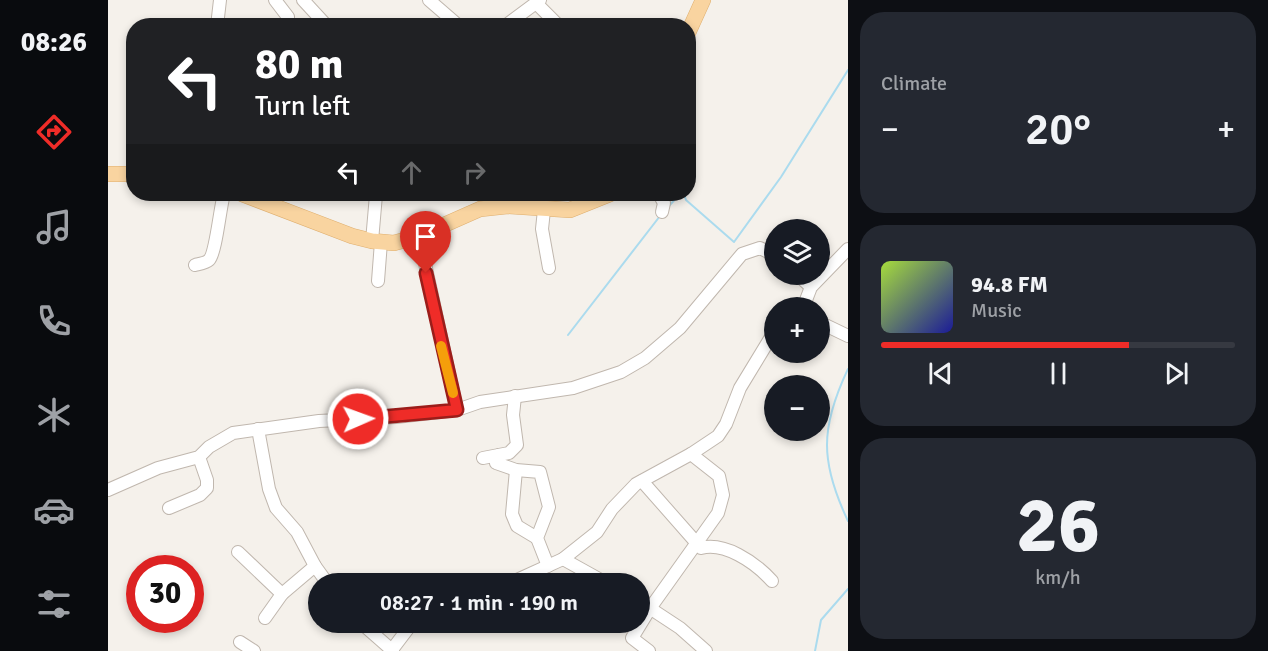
<!DOCTYPE html>
<meta charset="utf-8">
<style>
body{margin:0;font-family:Signika,sans-serif;background:#242831;color:#f1f3f6;height:100vh;display:flex;flex-direction:column;font-size:22px;white-space:nowrap}
*{box-sizing:border-box;margin:0}
p{font-size:20px;color:#9ea1a6}
.icon{flex:none;width:33px;height:33px;fill:none;stroke:currentColor;stroke-width:2;stroke-linecap:round;stroke-linejoin:round}
.map{position:relative;flex:1;overflow:hidden}
.sheet{display:flex;flex-direction:column;gap:12px;padding:12px;background:#0d0f14;width:420px}
.sheet>*{flex:none}
.banner{position:absolute;left:18px;top:18px;width:570px;height:183px;border-radius:24px;box-shadow:0 3px 9px #0003;background:#202124;color:#fff;overflow:hidden}
.fabs{position:absolute;left:656px;top:219px;display:grid;gap:12px}
.fabs a{display:grid;place-items:center;width:66px;height:66px;border-radius:50%;background:#171b24;box-shadow:0 3px 9px #0003;font-size:30px}
.speed{position:absolute;left:18px;top:555px;display:flex;gap:12px;font-size:30px;font-weight:700;text-align:center}
.speed>*{display:grid;place-content:center;width:78px;height:78px;border-radius:50%;background:#171b24;box-shadow:0 3px 9px #0003;line-height:1}
.speed .limit{border:9px solid #d22;background:#fff;color:#111}
.pin{position:absolute;display:grid;place-items:center;width:51px;height:51px;color:#fff;margin:-62px -26px;border-radius:50% 50% 50% 0;rotate:-45deg;box-shadow:0 0 6px #0007}
.pin .icon{rotate:45deg}
.me{position:absolute;width:66px;margin:-33px;rotate:88deg;stroke-linejoin:round;filter:drop-shadow(0 0 4px #0008)}
.turn{display:flex;align-items:center;gap:21px;height:126px;padding:0 30px;font-size:27px}
.turn .icon{width:78px;height:78px;stroke-width:2.5}
.turn b{display:block;font-size:42px;line-height:51px}
.lanes{display:flex;align-items:center;height:57px;padding:0 30px;background:#0003;justify-content:center;gap:30px;direction:ltr}
.lanes .off{opacity:.35}
.big{font-size:45px;font-weight:600;line-height:1.1}
.sheet .widget{flex:1;display:flex;flex-direction:column;justify-content:center;gap:9px;min-width:0;padding:0 21px;border-radius:24px;background:#242831}
.sheet .dial{align-items:center;gap:0}
.dial b{font-size:78px;line-height:1}
.song{display:flex;align-items:center;gap:18px}
.cover{width:72px;height:72px;border-radius:9px;background:linear-gradient(135deg,hsl(80 70% 55%),hsl(240 70% 35%))}
.played{height:6px;border-radius:3px;background:linear-gradient(90deg,#ef2c28 70%,#363941 70%)}
.keys{display:flex;justify-content:space-around;direction:ltr}
.heat{display:flex;justify-content:space-between;align-items:center;font-size:33px;direction:ltr}
.trip{position:absolute;left:200px;top:573px;width:342px;height:60px;border-radius:30px;background:#171b24;box-shadow:0 3px 9px #0003;font-weight:600;line-height:60px;text-align:center}
main{display:flex;flex:1;min-height:0}
.menu{display:flex;flex-direction:column;width:108px;justify-content:space-around;align-items:center;background:#090b0e;color:#9ea1a6}
.menu .icon{width:42px;height:42px}
.menu .on{color:#ef2c28}
.menu b{font-size:27px;color:#f1f3f6}
.map>svg:first-child{display:block}
.lines{fill:none;stroke-linecap:round;stroke-linejoin:round}
.stream{stroke:#abdbee;stroke-width:2}
.minor-casing{stroke:#c0b7ae;stroke-width:14}
.major-casing{stroke:#dfaf6f;stroke-width:16}
.minor{stroke:#fff;stroke-width:12}
.major{stroke:#f9d4a0;stroke-width:15}
.route-casing{stroke:#9b1d1a;stroke-width:15}
.route{stroke:#ef2c28;stroke-width:10}
.slow{stroke:#f59e0b;stroke-width:10}
</style>
<main>
<nav class="menu">
<b>08:26</b>
<svg class="icon on" aria-label="directions" viewBox="0 0 24 24"><path d="M12 3l9 9-9 9-9-9zM9 14v-3h6M13 9l2 2-2 2"/></svg>
<svg class="icon" aria-label="music" viewBox="0 0 24 24"><path d="M9 18V5l10-2v13"/><circle cx="6" cy="18" r="3"/><circle cx="16" cy="16" r="3"/></svg>
<svg class="icon" aria-label="phone" viewBox="0 0 24 24"><path d="M5 4h4l2 5-3 2q2 4 5 5l2-3 5 2v4C11 20 4 13 5 4z"/></svg>
<svg class="icon" aria-label="climate" viewBox="0 0 24 24"><path d="M12 3v18M4 7l16 10M4 17L20 7"/></svg>
<svg class="icon" aria-label="car" viewBox="0 0 24 24"><path d="M5 17H2v-5l4-1 3-4h7l3 4 3 1v5h-3M9 17h6M6 11h13"/><circle cx="7" cy="17" r="2"/><circle cx="17" cy="17" r="2"/></svg>
<svg class="icon" aria-label="filters" viewBox="0 0 24 24"><path d="M4 7h16M4 17h16"/><circle cx="9" cy="7" r="2"/><circle cx="15" cy="17" r="2"/></svg>
</nav>
<div class="map">
<svg width="740" height="651" viewBox="0 0 740 651">
<rect width="100%" height="100%" fill="#f5f1eb"/>
<g class="lines">
<g class="stream">
<path d="M576 194 578 200 626 242 673 177 740 70"/>
<path d="M560 207 572 194"/>
<path d="M460 335 552 216"/>
<path d="M740 369C712 428 712 462 740 521"/>
<path d="M707 651 713 620 740 589"/>
</g>
<defs>
<g id="minor">
<path d="M167 0 180 17 177 26"/>
<path d="M195 0 219 26"/>
<path d="M321 0 351 26"/>
<path d="M428 3 451 26"/>
<path d="M109 26 112 0"/>
<path d="M397 26 432 0"/>
<path d="M551 194 556 203 554 212"/>
<path d="M436 210 434 229 441 268"/>
<path d="M311 236 349 410"/>
<path d="M264 241 268 195"/>
<path d="M87 265C91 264 98 263 101 260 108 253 112 207 116 194"/>
<path d="M689 274 703 287"/>
<path d="M270 281 273 242"/>
<path d="M695 308 703 287 740 249"/>
<path d="M711 322 740 336"/>
<path d="M150 429 161 489 168 508 189 532 207 566 220 584"/>
<path d="M391 455 388 463 408 470 432 472 441 507 429 538 440 566"/>
<path d="M375 458 401 453 409 445 405 415 407 396"/>
<path d="M408 470 404 514 409 526 429 538"/>
<path d="M534 481 593 548C616 542 646 561 664 581"/>
<path d="M0 490 50 468 91 457 101 447 125 433 211 421 288 417 349 410 372 402 465 388 513 372 537 358 572 328 634 254 652 248 666 255"/>
<path d="M61 508 92 495 99 488V480L91 457"/>
<path d="M130 552 174 594"/>
<path d="M455 559 500 584"/>
<path d="M400 584 455 559 489 532 504 509 528 484 583 454 610 436 618 424 632 388 666 332"/>
<path d="M531 601 572 628 598 651"/>
<path d="M157 618 174 594 207 566"/>
<path d="M252 622 285 651"/>
<path d="M132 642 146 651"/>
<path d="M283 651 305 622"/>
<path d="M541 651 524 638 543 607 610 513 615 495 611 476 583 454"/>
</g>
<g id="major">
<path d="M580 33 595 0"/>
<path d="M0 174H26"/>
<path d="M134 194 244 236 264 241 286 243 311 236 372 209 400 206 462 210 502 194"/>
</g>
</defs>
<use href="#minor" class="minor-casing"/>
<use href="#major" class="major-casing"/>
<use href="#minor" class="minor"/>
<use href="#major" class="major"/>
</g>
<g class="lines">
<defs>
<path id="route" d="M250 419 349 410 318 273"/>
</defs>
<use href="#route" class="route-casing"/>
<use href="#route" class="route"/>
<path class="slow" d="M333 346 345 393"/>
</g>
</svg>
<div class="fabs">
<a><svg class="icon" aria-label="layers" viewBox="0 0 24 24"><path d="M12 4l9 5-9 5-9-5zM3 14l9 5 9-5"/></svg></a>
<a>+</a>
<a>−</a>
</div>
<div class="speed"><div class="limit">30</div></div>
<div class="pin" style="left:318px;top:273px;background:#d93025"><svg class="icon" aria-label="arrive" viewBox="0 0 24 24"><path d="M6 21V4h12l-3 4 3 4H6"/></svg></div>
<svg class="me" style="left:250px;top:419px" viewBox="-20 -20 40 40"><circle r="17" fill="#ef2c28" stroke="#fff" stroke-width="3"/><path d="M0-11L8 9 0 5-8 9z" fill="#fff"/></svg>
<div class="trip">08:27 · 1 min · 190 m</div>
<div class="banner">
<div class="turn"><svg class="icon" aria-label="left" viewBox="0 0 24 24"><path d="M17 20v-9H6M10 6l-5 5 5 5"/></svg><div><b>80 m</b>Turn left</div></div>
<div class="lanes"><svg class="icon" aria-label="left" viewBox="0 0 24 24"><path d="M17 20v-9H6M10 6l-5 5 5 5"/></svg><svg class="icon off" aria-label="ahead" viewBox="0 0 24 24"><path d="M12 20V5M6 11l6-6 6 6"/></svg><svg class="icon off" aria-label="right" viewBox="0 0 24 24"><path d="M7 20v-9h11M14 6l5 5-5 5"/></svg></div>
</div>
</div>
<section class="sheet">
<div class="widget"><p>Climate</p>
<div class="heat"><a>−</a><b class="big">20°</b><a>+</a></div>
</div>
<div class="widget">
<div class="song"><i class="cover"></i><div><b>94.8 FM</b><p>Music</p></div></div>
<div class="played"></div>
<div class="keys"><svg class="icon" aria-label="previous" viewBox="0 0 24 24"><path d="M18 5L8 12l10 7zM5 5v14"/></svg><svg class="icon" aria-label="pause" viewBox="0 0 24 24"><path d="M8 5v14M16 5v14"/></svg><svg class="icon" aria-label="next" viewBox="0 0 24 24"><path d="M6 5l10 7-10 7zM19 5v14"/></svg></div>
</div>
<div class="widget dial"><b>26</b><p>km/h</p></div>
</section>
</main>
